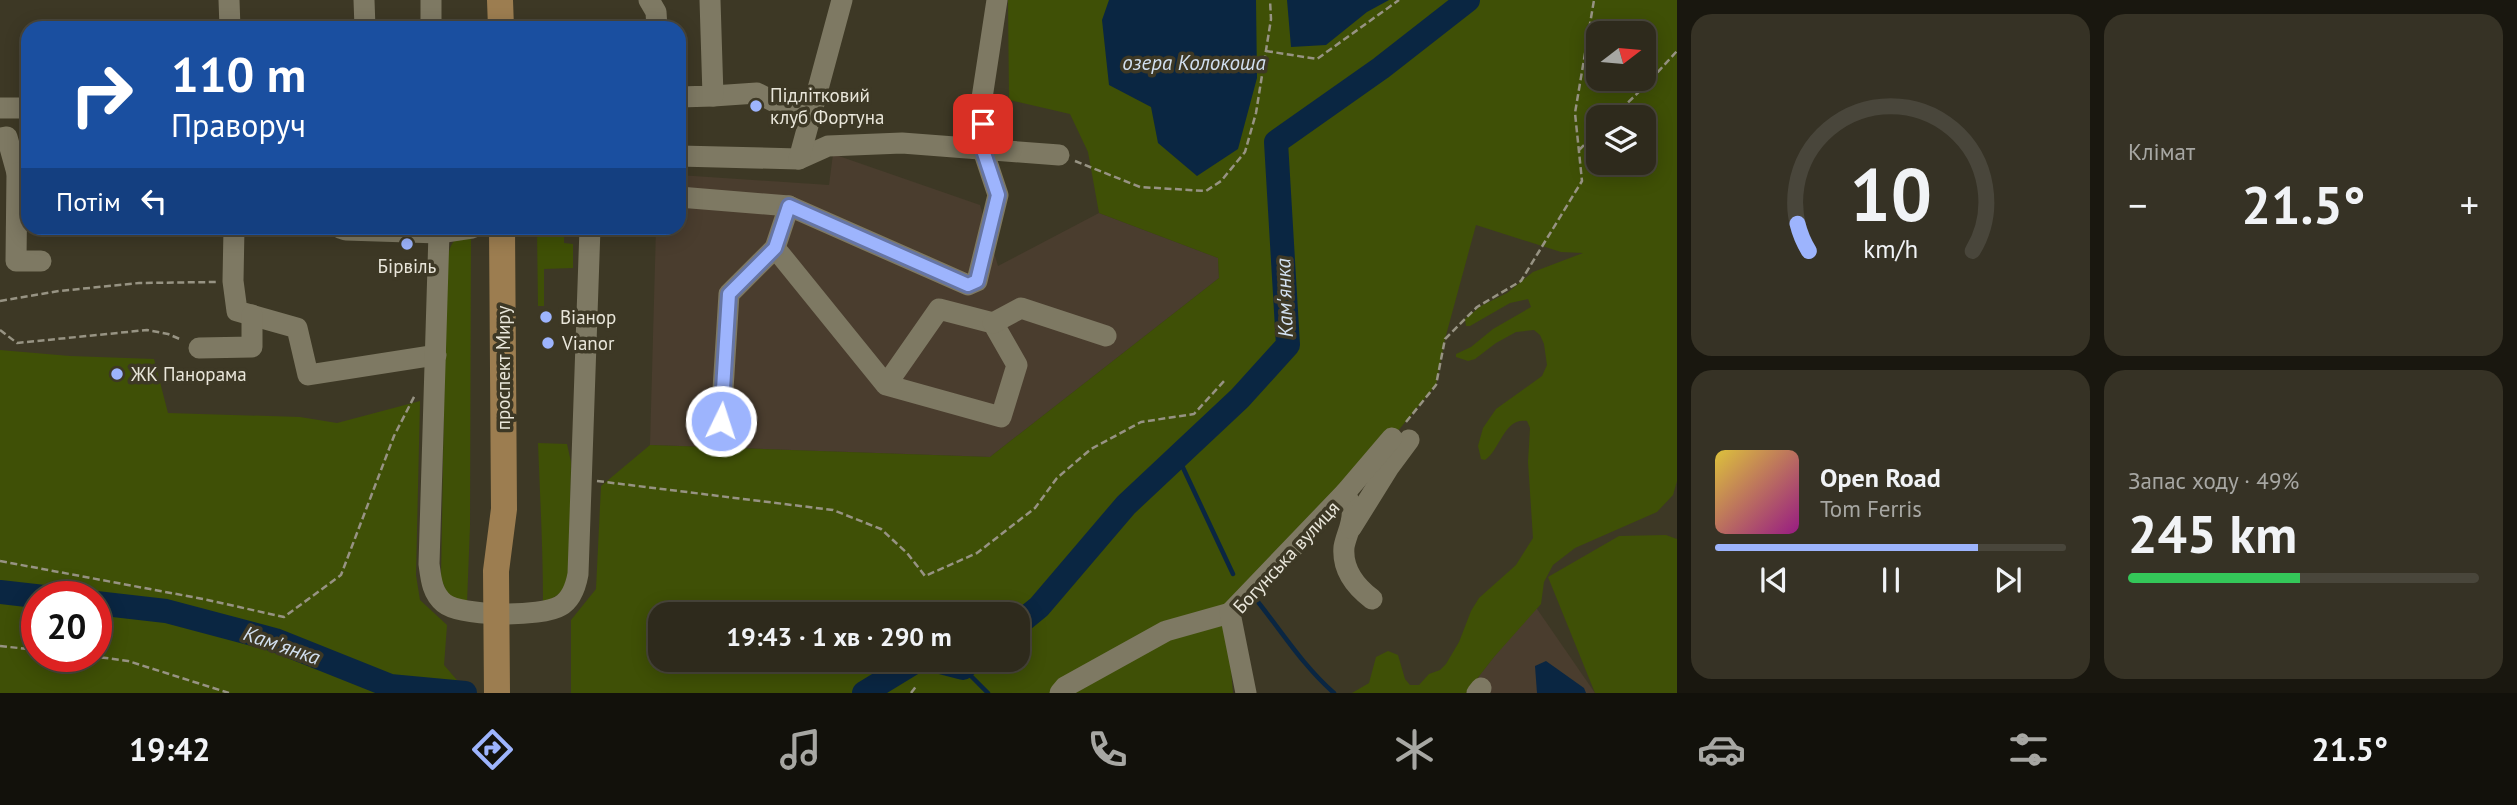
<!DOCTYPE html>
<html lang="uk">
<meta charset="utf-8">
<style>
body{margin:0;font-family:"PT Sans",sans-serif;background:#363225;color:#f1f3f6;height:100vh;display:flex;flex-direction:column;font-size:26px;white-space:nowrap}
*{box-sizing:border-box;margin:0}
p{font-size:23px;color:#a7a7a3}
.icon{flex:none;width:38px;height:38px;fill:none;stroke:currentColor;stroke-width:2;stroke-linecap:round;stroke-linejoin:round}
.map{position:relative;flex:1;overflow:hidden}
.panel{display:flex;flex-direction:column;gap:14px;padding:14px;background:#19170f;width:840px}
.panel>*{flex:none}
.hud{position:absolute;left:21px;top:21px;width:665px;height:214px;border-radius:21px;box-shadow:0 4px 18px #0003,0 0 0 2px #49463b;background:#1a4fa0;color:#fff;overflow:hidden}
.needle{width:46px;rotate:74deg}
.fabs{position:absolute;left:1586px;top:21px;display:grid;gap:14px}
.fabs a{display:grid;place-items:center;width:70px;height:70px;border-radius:14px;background:#2e2a1c;box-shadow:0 4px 18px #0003,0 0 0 2px #49463b;font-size:35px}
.speed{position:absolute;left:21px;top:581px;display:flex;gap:14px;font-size:35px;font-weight:700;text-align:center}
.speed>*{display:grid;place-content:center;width:91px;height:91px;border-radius:50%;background:#2e2a1c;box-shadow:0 4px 18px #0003,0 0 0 2px #49463b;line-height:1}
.speed .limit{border:10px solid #d22;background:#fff;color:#111}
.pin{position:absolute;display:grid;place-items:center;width:60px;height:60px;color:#fff;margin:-30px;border-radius:14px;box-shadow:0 4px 10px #0006}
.me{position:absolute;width:77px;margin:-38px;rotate:4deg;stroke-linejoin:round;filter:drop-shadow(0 0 5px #0008)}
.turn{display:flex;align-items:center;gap:24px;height:147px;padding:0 35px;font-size:32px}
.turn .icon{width:91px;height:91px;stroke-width:2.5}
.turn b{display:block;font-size:49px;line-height:60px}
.then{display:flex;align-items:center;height:66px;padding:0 35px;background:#0003;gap:14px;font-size:26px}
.big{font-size:52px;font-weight:600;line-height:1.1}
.panel .tile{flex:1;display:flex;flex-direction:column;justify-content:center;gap:10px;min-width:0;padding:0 24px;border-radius:21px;background:#363225}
.panel .dial{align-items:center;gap:0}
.dial svg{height:182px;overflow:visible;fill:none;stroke:#49463b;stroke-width:7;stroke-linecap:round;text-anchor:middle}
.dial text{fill:#f1f3f6;stroke:none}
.song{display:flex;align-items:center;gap:21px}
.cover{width:84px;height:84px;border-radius:10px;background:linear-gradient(135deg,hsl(50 70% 55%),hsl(310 70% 35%))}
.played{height:7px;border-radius:4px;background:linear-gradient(90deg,#9db4fd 75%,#49463b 75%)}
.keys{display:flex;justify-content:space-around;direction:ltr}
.heat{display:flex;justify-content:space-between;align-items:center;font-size:38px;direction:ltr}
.charge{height:10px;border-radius:5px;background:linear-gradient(90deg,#34c759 49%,#49463b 0)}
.panel .tiles{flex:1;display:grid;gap:14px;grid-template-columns:repeat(2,1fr)}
.trip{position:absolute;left:648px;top:602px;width:382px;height:70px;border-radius:21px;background:#2e2a1c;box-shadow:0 4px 18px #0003,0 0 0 2px #49463b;font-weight:600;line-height:70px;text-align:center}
.tab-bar{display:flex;height:112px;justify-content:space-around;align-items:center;background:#12110b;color:#a7a7a3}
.tab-bar .icon{width:49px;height:49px}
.tab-bar .selected{color:#9db4fd}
.tab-bar b{font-size:32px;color:#f1f3f6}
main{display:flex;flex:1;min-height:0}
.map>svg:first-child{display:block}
.industrial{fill:#4a3d2e}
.green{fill:#3f5006;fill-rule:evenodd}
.water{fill:#0a2642}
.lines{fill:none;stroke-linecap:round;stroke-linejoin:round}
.stream{stroke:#0a2642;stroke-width:4.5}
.river{stroke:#0a2642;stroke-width:24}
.path{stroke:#979383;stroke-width:2.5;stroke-dasharray:7 3.5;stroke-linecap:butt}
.minor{stroke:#7e7963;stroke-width:21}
.major{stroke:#9c7d50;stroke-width:26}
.route-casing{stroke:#6675a4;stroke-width:18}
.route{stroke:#9db4fd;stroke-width:12}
.poi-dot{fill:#9db4fd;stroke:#3d3825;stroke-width:2.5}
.labels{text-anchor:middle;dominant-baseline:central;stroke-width:7;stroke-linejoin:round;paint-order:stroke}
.poi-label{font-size:19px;fill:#e9e6da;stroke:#3d3825;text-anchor:start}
.street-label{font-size:19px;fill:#e9e6da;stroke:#3d3825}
.water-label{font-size:21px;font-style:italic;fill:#d1dfef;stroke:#3d3825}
</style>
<main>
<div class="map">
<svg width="1677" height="693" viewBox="0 0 1677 693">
<rect width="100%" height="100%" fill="#3d3825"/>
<g class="industrial">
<path d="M833 154 980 205 998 266 1099 213 1218 258 1219 278 990 457 650 445 656 228H679V175L829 185Z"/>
<path d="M1535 606 1595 693H1465Z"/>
</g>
<g class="green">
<path d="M1008 0H1677V481L1673 495 1657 512 1575 548 1553 565 1544 582 1541 604 1494 657 1466 693H1352L1369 683 1376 657 1388 651 1398 655 1405 679 1410 685H1419L1429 674 1440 670 1446 664 1459 642 1471 611 1479 598 1516 565 1533 538 1528 462 1530 428 1527 421C1504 417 1500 450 1485 460L1481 459 1478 446 1483 428 1496 409 1542 376 1547 365 1544 344 1540 335 1534 330 1516 332 1496 343 1475 359 1468 361 1456 357V354L1471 347 1493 329 1531 307 1528 299 1510 303 1470 326H1466L1465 319 1481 306 1507 293 1533 272 1583 253 1561 252 1476 225 1445 339 1436 385 1392 438 1249 592 1229 646 1233 693H571V620L596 589 601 486 650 445 990 457 1219 278 1218 258 1099 213 1088 152 1070 114 1009 100ZM1598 33H1643V79H1598ZM1598 117H1643V163H1598ZM660 614H1017V660H660Z"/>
<path d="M537 228H564V243L573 244V268L544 269V306H538Z"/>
<path d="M458 237 471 239 470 526 467 603 448 596 441 578 446 290C447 273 444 248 458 237Z"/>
<path d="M0 350 70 356 154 359 168 413 300 417 337 423 420 401 416 575 420 600 447 625 444 665 468 693H0ZM37 597H96V656H37Z"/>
<path d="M538 443 567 444 571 462 569 569C565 589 563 595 543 602 543 549 540 496 538 443Z"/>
<path d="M1666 535 1677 539V693H1595L1548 577 1619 536Z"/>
</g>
<g class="water">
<path d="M1109 0H1256L1257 78 1238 149 1197 176 1158 143 1151 107 1109 85 1102 20Z"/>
<path d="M1287 0H1389L1367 12 1326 45 1291 47Z"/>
<path d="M1546 661 1584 688 1586 693H1537L1535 666Z"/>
</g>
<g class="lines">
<g class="stream">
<path d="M1178 457 1233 574"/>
<path d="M1254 597C1281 630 1302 665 1334 693"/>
<path d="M963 668 988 693"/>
</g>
<g class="river">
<path d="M0 592 44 597"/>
<path d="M96 603 166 611 275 640 390 686 465 693"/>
<path d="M1017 625 1039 607 1126 505 1240 398 1288 345 1276 142 1381 68 1468 0"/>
<path d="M932 660 963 668 973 660"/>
<path d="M864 693 918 660"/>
</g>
<g class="path">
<path d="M1266 51 1317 59 1399 0"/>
<path d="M1613 117 1646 85 1677 51"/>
<path d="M1579 150 1598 131"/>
<path d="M1075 161 1140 187 1206 191 1221 181 1245 152 1256 113 1271 19 1270 0"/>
<path d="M0 301 59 291 139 283 216 282"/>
<path d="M0 330 17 343 147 330 168 334 182 340"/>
<path d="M1406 422 1436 385 1445 339 1477 307 1521 281 1582 181 1575 113 1594 0"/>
<path d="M597 481 833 510 881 529 907 553 925 576 977 553 1035 508 1057 478 1091 449 1141 422 1194 414 1225 380"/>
<path d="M0 561 203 599 284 617 341 575 394 436 415 395"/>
<path d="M0 646 37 650"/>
<path d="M91 656 128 661 229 693"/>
<path d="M911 693 917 685"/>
</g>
<g class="minor">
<path d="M229 0 230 28"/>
<path d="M364 0 365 28"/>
<path d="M431 0V28"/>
<path d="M649 0 656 12 657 28"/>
<path d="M713 96 757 93 810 120"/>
<path d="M679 97 713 96 710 0"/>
<path d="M0 108H28"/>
<path d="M0 138 7 137 17 173H28"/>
<path d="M679 156 799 159 828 146 902 143 1059 155"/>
<path d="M799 159 842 0"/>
<path d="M17 173 16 261H41"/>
<path d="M679 197 789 206 968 285 977 281 998 195 983 150 982 98 997 0"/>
<path d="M234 228 233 281 237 311 297 328 308 375 436 355"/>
<path d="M340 228 346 230 439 233 472 228"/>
<path d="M439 233 429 564C431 579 432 593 444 603 461 617 542 617 560 606 571 600 576 585 578 574L590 228"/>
<path d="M775 248 886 385 1001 417 1017 365 993 323 939 309 886 385"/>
<path d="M993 323 1021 308 1106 336"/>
<path d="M199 348 252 347V315"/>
<path d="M721 421 729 294 775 248 789 206"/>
<path d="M1345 493C1347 498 1351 504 1352 509 1354 522 1346 535 1344 547 1342 570 1356 587 1372 599"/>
<path d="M1351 528 1389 467 1409 440"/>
<path d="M1060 693 1065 687 1166 631 1230 613"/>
<path d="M1246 693 1230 613 1345 493 1392 438"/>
<path d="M1477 693 1481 688"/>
</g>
<g class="major">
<path d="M500 0 501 28"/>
<path d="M497 693 496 571 504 509 502 228"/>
</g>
</g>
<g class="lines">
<defs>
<path id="route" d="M721 421 729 294 775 248 789 206 968 285 977 281 998 195 983 150V124"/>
</defs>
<use href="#route" class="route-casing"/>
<use href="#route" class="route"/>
</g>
<g class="poi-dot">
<circle cx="756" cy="106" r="7"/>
<circle cx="407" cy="244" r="7"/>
<circle cx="546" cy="317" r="7"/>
<circle cx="548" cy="343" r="7"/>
<circle cx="117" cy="374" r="7"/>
</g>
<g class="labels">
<g class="poi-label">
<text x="770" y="95">Підлітковий<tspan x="770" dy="22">клуб Фортуна</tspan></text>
<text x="407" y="266" text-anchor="middle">Бірвіль</text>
<text x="560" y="317">Віанор</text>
<text x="562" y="343">Vianor</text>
<text x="131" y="374">ЖК Панорама</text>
</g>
<g class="street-label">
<text transform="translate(503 368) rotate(-90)">проспект Миру</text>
<text transform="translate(1286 557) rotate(-47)">Богунська вулиця</text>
</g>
<g class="water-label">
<text x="1194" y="62">озера Колокоша</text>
<text transform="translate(1284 298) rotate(-92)">Кам'янка</text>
<text transform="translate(282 645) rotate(19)">Кам'янка</text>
</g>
</g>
</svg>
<div class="fabs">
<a><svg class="needle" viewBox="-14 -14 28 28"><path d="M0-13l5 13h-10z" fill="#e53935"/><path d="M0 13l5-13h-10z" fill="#a7a7a3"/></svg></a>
<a><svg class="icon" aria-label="layers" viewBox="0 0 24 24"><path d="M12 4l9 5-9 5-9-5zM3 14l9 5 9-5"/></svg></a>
</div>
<div class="speed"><div class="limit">20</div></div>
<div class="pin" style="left:983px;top:124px;background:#d93025"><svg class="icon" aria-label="arrive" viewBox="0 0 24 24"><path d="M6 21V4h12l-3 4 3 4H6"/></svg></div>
<svg class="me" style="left:721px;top:421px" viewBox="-20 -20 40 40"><circle r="17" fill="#9db4fd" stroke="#fff" stroke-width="3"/><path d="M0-11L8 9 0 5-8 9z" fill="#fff"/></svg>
<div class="trip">19:43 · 1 хв · 290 m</div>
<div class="hud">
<div class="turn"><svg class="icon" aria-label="right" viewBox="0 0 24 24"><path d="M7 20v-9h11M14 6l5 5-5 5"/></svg><div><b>110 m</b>Праворуч</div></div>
<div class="then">Потім<svg class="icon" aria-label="left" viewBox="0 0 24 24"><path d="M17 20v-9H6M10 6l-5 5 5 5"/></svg></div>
</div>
</div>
<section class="panel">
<div class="tiles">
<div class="tile dial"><svg viewBox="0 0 100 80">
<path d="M14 69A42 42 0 1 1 86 69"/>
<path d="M14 69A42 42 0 0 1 9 57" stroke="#9db4fd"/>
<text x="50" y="56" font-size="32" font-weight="700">10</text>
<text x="50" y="72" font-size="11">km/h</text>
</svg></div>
<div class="tile"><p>Клімат</p>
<div class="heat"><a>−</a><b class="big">21.5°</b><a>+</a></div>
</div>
<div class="tile">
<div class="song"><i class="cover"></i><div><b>Open Road</b><p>Tom Ferris</p></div></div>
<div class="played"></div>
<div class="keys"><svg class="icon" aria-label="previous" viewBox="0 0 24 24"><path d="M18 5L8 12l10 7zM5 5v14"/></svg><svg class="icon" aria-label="pause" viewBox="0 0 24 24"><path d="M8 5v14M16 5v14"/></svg><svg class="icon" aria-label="next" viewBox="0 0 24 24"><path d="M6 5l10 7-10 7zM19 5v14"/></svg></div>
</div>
<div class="tile"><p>Запас ходу · 49%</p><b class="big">245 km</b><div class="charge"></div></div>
</div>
</section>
</main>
<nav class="tab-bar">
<b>19:42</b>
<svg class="icon selected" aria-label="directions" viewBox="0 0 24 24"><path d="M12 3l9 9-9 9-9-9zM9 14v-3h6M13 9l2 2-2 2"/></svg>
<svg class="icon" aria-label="music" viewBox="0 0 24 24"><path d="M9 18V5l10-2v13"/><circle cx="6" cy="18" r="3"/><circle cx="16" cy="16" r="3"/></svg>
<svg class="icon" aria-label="phone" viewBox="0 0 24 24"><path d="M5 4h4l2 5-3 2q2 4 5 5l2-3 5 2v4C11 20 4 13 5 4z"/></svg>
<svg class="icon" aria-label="climate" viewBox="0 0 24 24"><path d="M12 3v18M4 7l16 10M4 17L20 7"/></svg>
<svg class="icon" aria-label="car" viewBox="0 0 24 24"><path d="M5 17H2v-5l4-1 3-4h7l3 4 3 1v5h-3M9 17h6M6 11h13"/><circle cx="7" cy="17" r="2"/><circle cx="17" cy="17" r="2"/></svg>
<svg class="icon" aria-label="filters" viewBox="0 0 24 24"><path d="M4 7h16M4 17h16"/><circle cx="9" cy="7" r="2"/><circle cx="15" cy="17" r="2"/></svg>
<b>21.5°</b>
</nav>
